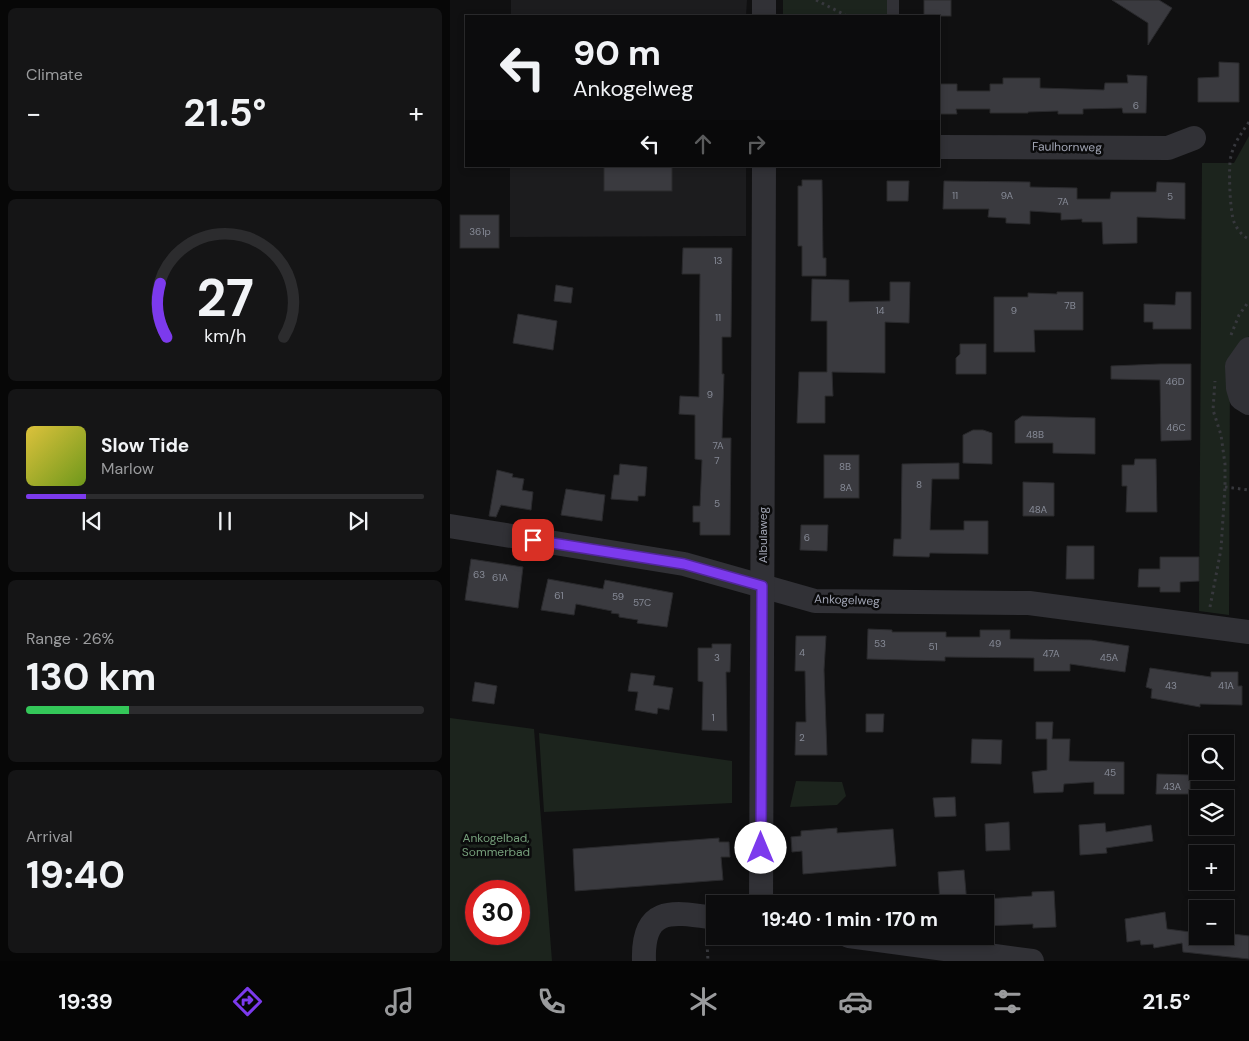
<!DOCTYPE html>
<meta charset="utf-8">
<style>
body{margin:0;font-family:"DM Sans",sans-serif;background:#151516;color:#f1f3f6;height:100vh;display:flex;flex-direction:column;font-size:19px;white-space:nowrap}
*{box-sizing:border-box;margin:0}
p{font-size:16px;color:#9a9b9d}
.icon{flex:none;width:28px;height:28px;fill:none;stroke:currentColor;stroke-width:2;stroke-linecap:round;stroke-linejoin:round}
.map{position:relative;flex:1;overflow:hidden}
.sheet{display:flex;flex-direction:column;gap:8px;padding:8px;background:#070707;width:450px}
.sheet>*{flex:none}
.guide{position:absolute;left:15px;top:15px;width:475px;height:152px;border-radius:0px;box-shadow:0 2px 8px #0003,0 0 0 1px #2c2c2e;background:#0c0c0d;color:#f1f3f6;overflow:hidden}
.fabs{position:absolute;left:739px;top:735px;display:grid;gap:10px}
.fabs a{display:grid;place-items:center;width:45px;height:45px;border-radius:0px;background:#0c0c0d;box-shadow:0 2px 8px #0003,0 0 0 1px #2c2c2e;font-size:25px}
.speed{position:absolute;left:15px;top:880px;display:flex;gap:10px;font-size:25px;font-weight:700;text-align:center}
.speed>*{display:grid;place-content:center;width:65px;height:65px;border-radius:50%;background:#0c0c0d;box-shadow:0 2px 8px #0003,0 0 0 1px #2c2c2e;line-height:1}
.speed .limit{border:8px solid #d22;background:#fff;color:#111}
.pin{position:absolute;display:grid;place-items:center;width:42px;height:42px;color:#fff;margin:-21px;border-radius:10px;box-shadow:0 2px 8px #0006}
.me{position:absolute;width:55px;margin:-28px;rotate:0deg;stroke-linejoin:round;filter:drop-shadow(0 0 4px #0008)}
.turn{display:flex;align-items:center;gap:18px;height:105px;padding:0 25px;font-size:22px}
.turn .icon{width:65px;height:65px;stroke-width:2.5}
.turn b{display:block;font-size:35px;line-height:42px}
.lanes{display:flex;align-items:center;height:48px;padding:0 25px;background:#0003;justify-content:center;gap:25px;direction:ltr}
.lanes .off{opacity:.35}
.big{font-size:38px;font-weight:700;line-height:1.1}
.sheet .card{flex:1;display:flex;flex-direction:column;justify-content:center;gap:8px;min-width:0;padding:0 18px;border-radius:8px;background:#151516}
.sheet .dial{align-items:center;gap:0}
.dial svg{height:130px;overflow:visible;fill:none;stroke:#2c2c2e;stroke-width:7;stroke-linecap:round;text-anchor:middle}
.dial text{fill:#f1f3f6;stroke:none}
.song{display:flex;align-items:center;gap:15px}
.cover{width:60px;height:60px;border-radius:8px;background:linear-gradient(135deg,hsl(50 70% 55%),hsl(80 70% 35%))}
.played{height:5px;border-radius:2px;background:linear-gradient(90deg,#7c3aed 15%,#2c2c2e 15%)}
.keys{display:flex;justify-content:space-around;direction:ltr}
.heat{display:flex;justify-content:space-between;align-items:center;font-size:28px;direction:ltr}
.charge{height:8px;border-radius:4px;background:linear-gradient(90deg,#34c759 26%,#2c2c2e 0)}
.trip{position:absolute;left:256px;top:895px;width:288px;height:50px;border-radius:0px;background:#0c0c0d;box-shadow:0 2px 8px #0003,0 0 0 1px #2c2c2e;font-weight:700;line-height:50px;text-align:center}
.tabs{display:flex;height:80px;justify-content:space-around;align-items:center;background:#050505;color:#9a9b9d}
.tabs .icon{width:35px;height:35px}
.tabs .on{color:#7c3aed}
.tabs b{font-size:22px;color:#f1f3f6}
main{display:flex;flex:1;min-height:0}
.map>svg:first-child{display:block}
.built{fill:#1c1c1e}
.green{fill:#1c241d;fill-rule:evenodd}
.building{fill:#3a3a3f;stroke:#2a2a2d}
.lines{fill:none;stroke-linecap:round;stroke-linejoin:round}
.path{stroke:#37383d;stroke-width:3;stroke-dasharray:2.5 4;stroke-linecap:butt}
.lane{stroke:#313136;stroke-width:12}
.street{stroke:#313136;stroke-width:24}
.route-casing{stroke:#51269a;stroke-width:12}
.route{stroke:#7c3aed;stroke-width:9}
.labels{text-anchor:middle;dominant-baseline:central;stroke-width:5;stroke-linejoin:round;paint-order:stroke}
.number-label{font-size:10px;fill:#868a96}
.street-label{font-size:12px;fill:#a0a4b3;stroke:#0b0b0c}
.park-label{font-size:12px;fill:#769f7b;stroke:#0b0b0c}
</style>
<main>
<section class="sheet">
<div class="card"><p>Climate</p>
<div class="heat"><a>−</a><b class="big">21.5°</b><a>+</a></div>
</div>
<div class="card dial"><svg viewBox="0 0 100 80">
<path d="M14 69A42 42 0 1 1 86 69"/>
<path d="M14 69A42 42 0 0 1 10 36" stroke="#7c3aed"/>
<text x="50" y="56" font-size="32" font-weight="700">27</text>
<text x="50" y="72" font-size="11">km/h</text>
</svg></div>
<div class="card">
<div class="song"><i class="cover"></i><div><b>Slow Tide</b><p>Marlow</p></div></div>
<div class="played"></div>
<div class="keys"><svg class="icon" aria-label="previous" viewBox="0 0 24 24"><path d="M18 5L8 12l10 7zM5 5v14"/></svg><svg class="icon" aria-label="pause" viewBox="0 0 24 24"><path d="M8 5v14M16 5v14"/></svg><svg class="icon" aria-label="next" viewBox="0 0 24 24"><path d="M6 5l10 7-10 7zM19 5v14"/></svg></div>
</div>
<div class="card"><p>Range · 26%</p><b class="big">130 km</b><div class="charge"></div></div>
<div class="card"><p>Arrival</p><b class="big">19:40</b></div>
</section>
<div class="map">
<svg width="799" height="961" viewBox="0 0 799 961">
<rect width="100%" height="100%" fill="#101011"/>
<g class="built">
<path d="M61 0H297L296 16H61Z"/>
<path d="M60 166H296V236L60 237Z"/>
</g>
<g class="green">
<rect x="333" y="0" width="105" height="16"/>
<path d="M799 136V336L780 365 779 615 749 611 752 163H784Z"/>
<path d="M0 718 84 729 102 961H0ZM69 891V934H26V891Z"/>
<path d="M89 733 282 761V803L94 812Z"/>
<path d="M346 781 392 782 396 796 387 805 340 807Z"/>
</g>
<g class="building">
<rect x="474" y="0" width="27" height="16"/>
<path d="M662 0H709L722 8 698 45V23Z"/>
<path d="M769 62 789 63V102H748V78L769 77Z"/>
<path d="M677 75 697 76 696 113H673L672 108 633 109V114H608V111L578 112V113H540V109H506L507 114H489V84H507V91H540V84H553V78H590V88L654 90 655 83H678Z"/>
<rect x="154" y="166" width="68" height="25"/>
<path d="M352 180H372L373 258H376V276H352V246H348V186H352Z"/>
<path d="M437 181H459L458 201H437Z"/>
<path d="M494 181 580 182V187L627 188V199H660L661 192H706L707 182 735 183V219L687 217V243L653 244 652 222H632V219L611 220V213L580 211V224L556 223V218L538 217 539 209H493Z"/>
<rect x="10" y="215" width="39" height="33"/>
<path d="M233 248H282L281 337H272V374H274L272 438H281L280 535H250V522H243V506H250L252 460 245 459V415L229 414 230 396 249 397 250 274H232Z"/>
<path d="M362 279 399 280V302L440 301V282H460L459 323 435 322V373L382 372 383 396H375V423H347L349 372H377V321H361Z"/>
<path d="M106 285 123 288 121 303 104 301Z"/>
<path d="M607 292H633V330H584L585 352H544V297H578V293L607 294Z"/>
<path d="M726 292H741V329H703V322H694V304L725 305Z"/>
<path d="M68 314 107 321 103 350 63 343Z"/>
<path d="M510 344H536V374H506V358L510 354Z"/>
<path d="M710 364H741V440L711 441 710 380 661 379V366Z"/>
<path d="M572 416 645 418V454L603 453V443H565V421Z"/>
<path d="M523 430H533L542 433V464L513 463V435Z"/>
<rect x="374" y="455" width="35" height="43"/>
<path d="M685 459H706L707 512H676L677 486H672V465H684Z"/>
<path d="M509 463V479H482L480 530H514V521H538V554L480 553 479 557 443 556 444 539H451L452 464Z"/>
<path d="M170 464 197 467 195 496H188V501L161 499 164 475H169Z"/>
<path d="M47 470 63 474 62 477 74 479 72 490 83 492 81 510 51 505 46 517 39 516Z"/>
<path d="M573 482 604 483V516H573Z"/>
<path d="M116 489 155 495 152 521 111 515Z"/>
<path d="M351 525H378L377 551 350 550Z"/>
<path d="M617 546H644V579H616Z"/>
<path d="M710 557H749V581L730 582V592H710V587H688L689 569H710Z"/>
<path d="M21 559 73 567 68 608 15 600Z"/>
<path d="M98 579 153 589 155 580 223 593 217 627 187 623 188 620 169 617V614L161 613 162 611 126 604 124 615 91 610Z"/>
<path d="M418 629 442 630V632H496V637H530V630H560V639L641 640 679 646 675 672 620 664V671H584V658L495 657V661L417 659Z"/>
<path d="M346 636H376L374 670 377 755H345L346 722H356L355 671H345Z"/>
<path d="M262 644H281L280 672H276L277 731 252 730 253 682 248 681V648H262Z"/>
<path d="M700 668 761 677V672H788V686H792V705L750 704V707L701 698 702 689 696 687Z"/>
<path d="M181 673 205 676 203 685 223 688 219 710 208 708 207 714 185 710 188 692 178 691Z"/>
<path d="M25 682 47 686 44 704 22 701Z"/>
<path d="M416 714H434L433 732H416Z"/>
<path d="M586 722H603L602 739H620L619 761 674 762V794H644V782L614 784 613 792 584 793 582 772 597 770V739H586Z"/>
<path d="M522 739 552 740 551 764 521 763Z"/>
<path d="M707 774 740 775V794H706Z"/>
<path d="M505 797 506 816 485 817 483 798Z"/>
<path d="M559 822 560 850 536 851 535 824Z"/>
<path d="M655 823 656 832 701 825 703 841 656 848 657 853 630 855 629 825Z"/>
<path d="M387 828V833L443 829 446 866 353 874 352 851 342 852 341 837 351 836V831Z"/>
<path d="M269 838V842H279L280 857H271L273 880 125 891 123 849Z"/>
<path d="M514 870 517 904H490L488 872Z"/>
<path d="M604 891 606 927 583 928V924L535 926V899L582 896V892Z"/>
<path d="M715 912 717 929 748 933V936L775 937V933L799 936V959L733 952 732 943 704 948 703 944 691 945 690 940 677 942 675 919Z"/>
</g>
<g class="lines">
<g class="path">
<path d="M366 0 397 16"/>
<path d="M799 122C791 134 784 143 781 156 778 166 780 213 784 222 787 229 792 236 799 239"/>
<path d="M781 335 789 315 799 301"/>
<path d="M775 487 799 490"/>
<path d="M760 607 771 549 775 487V464L771 435 763 410 765 381"/>
<path d="M257 943 258 961"/>
</g>
<path class="lane" d="M443 16V0"/>
<g class="street">
<path d="M314 0V16"/>
<path d="M489 147 718 148 744 138"/>
<path d="M799 349 787 366 788 388 791 398 799 403"/>
<path d="M0 526 234 564 365 601 579 603 799 632"/>
<path d="M311 904 314 166"/>
<path d="M399 936 582 961"/>
<path d="M194 961C192 905 223 912 265 918"/>
</g>
</g>
<g class="lines">
<defs>
<path id="route" d="M83 540 234 564 312 586 311 848"/>
</defs>
<use href="#route" class="route-casing"/>
<use href="#route" class="route"/>
</g>
<g class="labels">
<g class="number-label">
<text x="686" y="105">6</text>
<text x="505" y="195">11</text>
<text x="557" y="195">9A</text>
<text x="720" y="196">5</text>
<text x="613" y="201">7A</text>
<text x="30" y="231">361p</text>
<text x="268" y="260">13</text>
<text x="620" y="305">7B</text>
<text x="430" y="310">14</text>
<text x="564" y="310">9</text>
<text x="268" y="317">11</text>
<text x="725" y="381">46D</text>
<text x="260" y="394">9</text>
<text x="726" y="427">46C</text>
<text x="585" y="434">48B</text>
<text x="268" y="445">7A</text>
<text x="267" y="460">7</text>
<text x="395" y="466">8B</text>
<text x="469" y="484">8</text>
<text x="396" y="487">8A</text>
<text x="267" y="503">5</text>
<text x="588" y="509">48A</text>
<text x="357" y="537">6</text>
<text x="29" y="574">63</text>
<text x="50" y="577">61A</text>
<text x="109" y="595">61</text>
<text x="168" y="596">59</text>
<text x="192" y="602">57C</text>
<text x="430" y="643">53</text>
<text x="545" y="643">49</text>
<text x="483" y="646">51</text>
<text x="352" y="652">4</text>
<text x="601" y="653">47A</text>
<text x="267" y="657">3</text>
<text x="659" y="657">45A</text>
<text x="721" y="685">43</text>
<text x="776" y="685">41A</text>
<text x="263" y="717">1</text>
<text x="352" y="737">2</text>
<text x="660" y="772">45</text>
<text x="722" y="786">43A</text>
</g>
<g class="street-label">
<text transform="translate(617 147) rotate(1)">Faulhornweg</text>
<text transform="translate(313 535) rotate(-90)">Albulaweg</text>
<text transform="translate(397 600) rotate(2)">Ankogelweg</text>
</g>
<g class="park-label">
<text x="46" y="838">Ankogelbad,<tspan x="46" dy="14">Sommerbad</tspan></text>
</g>
</g>
</svg>
<div class="fabs">
<a><svg class="icon" aria-label="search" viewBox="0 0 24 24"><circle cx="10" cy="10" r="6"/><path d="M15 15l6 6"/></svg></a>
<a><svg class="icon" aria-label="layers" viewBox="0 0 24 24"><path d="M12 4l9 5-9 5-9-5zM3 14l9 5 9-5"/></svg></a>
<a>+</a>
<a>−</a>
</div>
<div class="speed"><div class="limit">30</div></div>
<div class="pin" style="left:83px;top:540px;background:#d93025"><svg class="icon" aria-label="arrive" viewBox="0 0 24 24"><path d="M6 21V4h12l-3 4 3 4H6"/></svg></div>
<svg class="me" style="left:311px;top:848px" viewBox="-20 -20 40 40"><circle r="19" fill="#fff"/><path d="M0-13L10 11 0 6-10 11z" fill="#7c3aed"/></svg>
<div class="trip">19:40 · 1 min · 170 m</div>
<div class="guide">
<div class="turn"><svg class="icon" aria-label="left" viewBox="0 0 24 24"><path d="M17 20v-9H6M10 6l-5 5 5 5"/></svg><div><b>90 m</b>Ankogelweg</div></div>
<div class="lanes"><svg class="icon" aria-label="left" viewBox="0 0 24 24"><path d="M17 20v-9H6M10 6l-5 5 5 5"/></svg><svg class="icon off" aria-label="ahead" viewBox="0 0 24 24"><path d="M12 20V5M6 11l6-6 6 6"/></svg><svg class="icon off" aria-label="right" viewBox="0 0 24 24"><path d="M7 20v-9h11M14 6l5 5-5 5"/></svg></div>
</div>
</div>
</main>
<nav class="tabs">
<b>19:39</b>
<svg class="icon on" aria-label="directions" viewBox="0 0 24 24"><path d="M12 3l9 9-9 9-9-9zM9 14v-3h6M13 9l2 2-2 2"/></svg>
<svg class="icon" aria-label="music" viewBox="0 0 24 24"><path d="M9 18V5l10-2v13"/><circle cx="6" cy="18" r="3"/><circle cx="16" cy="16" r="3"/></svg>
<svg class="icon" aria-label="phone" viewBox="0 0 24 24"><path d="M5 4h4l2 5-3 2q2 4 5 5l2-3 5 2v4C11 20 4 13 5 4z"/></svg>
<svg class="icon" aria-label="climate" viewBox="0 0 24 24"><path d="M12 3v18M4 7l16 10M4 17L20 7"/></svg>
<svg class="icon" aria-label="car" viewBox="0 0 24 24"><path d="M5 17H2v-5l4-1 3-4h7l3 4 3 1v5h-3M9 17h6M6 11h13"/><circle cx="7" cy="17" r="2"/><circle cx="17" cy="17" r="2"/></svg>
<svg class="icon" aria-label="filters" viewBox="0 0 24 24"><path d="M4 7h16M4 17h16"/><circle cx="9" cy="7" r="2"/><circle cx="15" cy="17" r="2"/></svg>
<b>21.5°</b>
</nav>
